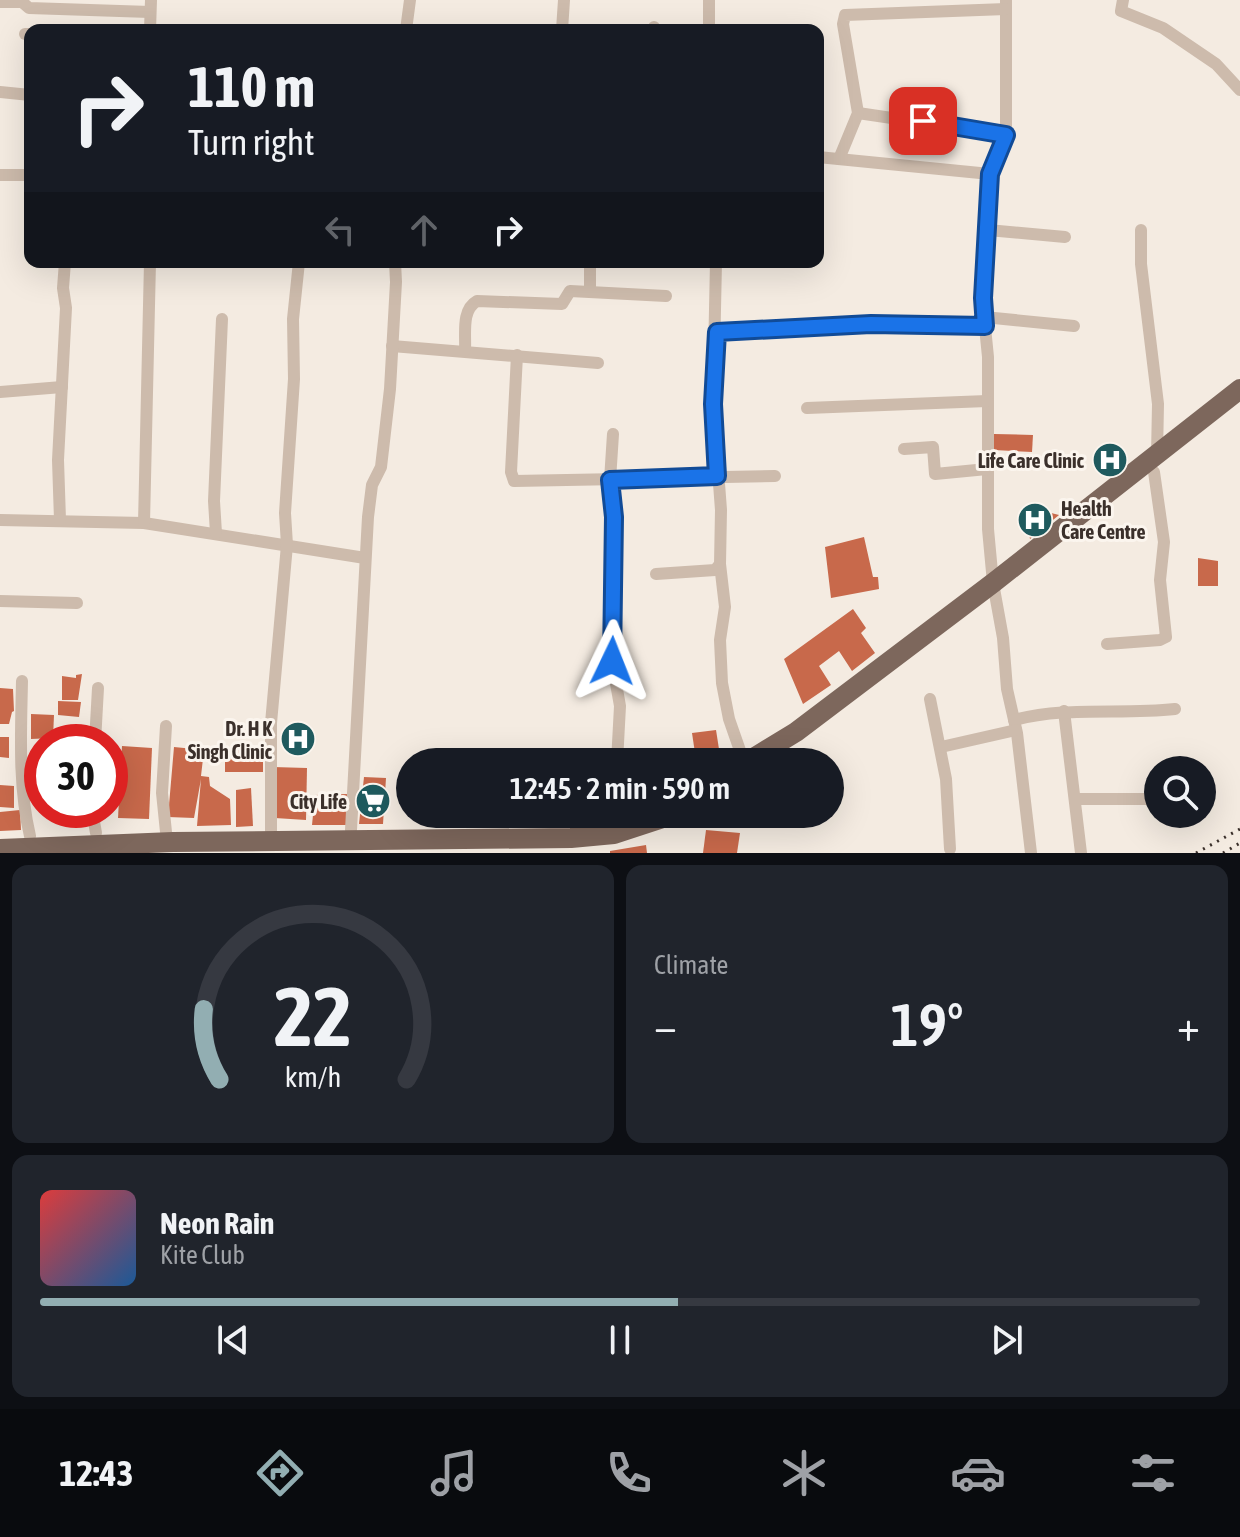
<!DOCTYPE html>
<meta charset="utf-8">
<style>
body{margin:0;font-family:"Asap Condensed",sans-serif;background:#20242c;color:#f1f3f6;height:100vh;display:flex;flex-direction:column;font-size:30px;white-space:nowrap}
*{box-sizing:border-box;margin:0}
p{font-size:26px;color:#9ea1a6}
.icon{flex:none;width:44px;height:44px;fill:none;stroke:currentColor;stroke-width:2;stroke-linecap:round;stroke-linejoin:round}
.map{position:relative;height:853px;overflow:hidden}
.panel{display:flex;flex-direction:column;gap:12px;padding:12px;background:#0d0f14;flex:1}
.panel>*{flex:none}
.hud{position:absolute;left:24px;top:24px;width:800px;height:244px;border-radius:16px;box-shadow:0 8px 32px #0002;background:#171b24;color:#f1f3f6;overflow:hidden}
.fabs{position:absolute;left:1144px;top:756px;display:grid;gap:16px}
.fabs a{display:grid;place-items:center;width:72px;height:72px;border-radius:50%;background:#171b24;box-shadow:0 8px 32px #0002;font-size:40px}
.speed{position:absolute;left:24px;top:724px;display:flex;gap:16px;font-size:40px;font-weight:700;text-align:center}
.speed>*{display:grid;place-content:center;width:104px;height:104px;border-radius:50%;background:#171b24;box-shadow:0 8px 32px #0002;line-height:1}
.speed .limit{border:12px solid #d22;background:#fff;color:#111}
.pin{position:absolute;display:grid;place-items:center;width:68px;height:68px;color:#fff;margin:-34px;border-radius:16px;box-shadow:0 4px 12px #0006}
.me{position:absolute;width:88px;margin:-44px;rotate:2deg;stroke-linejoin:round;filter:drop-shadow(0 0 6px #0008)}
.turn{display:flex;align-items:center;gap:28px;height:168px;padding:0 32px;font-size:36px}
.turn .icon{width:104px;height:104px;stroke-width:2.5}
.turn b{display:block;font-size:56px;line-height:68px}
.lanes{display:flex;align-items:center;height:76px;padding:0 32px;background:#0003;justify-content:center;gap:40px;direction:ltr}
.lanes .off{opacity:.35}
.big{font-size:60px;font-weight:600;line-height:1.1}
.panel .widget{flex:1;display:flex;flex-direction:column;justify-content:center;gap:12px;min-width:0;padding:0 28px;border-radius:16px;background:#20242c}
.panel .dial{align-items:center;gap:0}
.dial svg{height:208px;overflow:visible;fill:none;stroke:#363941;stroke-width:7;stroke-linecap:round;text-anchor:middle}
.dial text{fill:#f1f3f6;stroke:none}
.song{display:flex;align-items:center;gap:24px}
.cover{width:96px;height:96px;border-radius:12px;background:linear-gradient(135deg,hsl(0 70% 55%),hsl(210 70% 35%))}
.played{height:8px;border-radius:4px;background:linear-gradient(90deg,#92aeb2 55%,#363941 55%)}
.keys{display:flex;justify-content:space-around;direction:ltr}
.heat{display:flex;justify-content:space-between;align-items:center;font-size:44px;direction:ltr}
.panel .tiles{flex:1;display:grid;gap:12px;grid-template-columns:1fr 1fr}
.widget:last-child{grid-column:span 2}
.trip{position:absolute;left:396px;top:748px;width:448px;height:80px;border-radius:40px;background:#171b24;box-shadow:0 8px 32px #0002;font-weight:600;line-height:80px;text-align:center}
.tabs{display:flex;height:128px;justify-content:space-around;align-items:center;background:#090b0e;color:#9ea1a6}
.tabs .icon{width:56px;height:56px}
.tabs .current{color:#92aeb2}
.tabs b{font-size:36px;color:#f1f3f6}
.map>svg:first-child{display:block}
.building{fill:#c8694b}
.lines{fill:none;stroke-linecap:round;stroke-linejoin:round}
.street{stroke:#cdbbac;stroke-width:12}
.primary{stroke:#7d675c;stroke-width:20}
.rail{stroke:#3b302b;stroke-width:3;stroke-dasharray:2 6;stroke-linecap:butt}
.route-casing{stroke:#114b97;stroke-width:20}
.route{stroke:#1a73e8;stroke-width:14}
.labels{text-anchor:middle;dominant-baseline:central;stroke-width:6;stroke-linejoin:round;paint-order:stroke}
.poi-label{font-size:20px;font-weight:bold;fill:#3b302b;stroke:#fbf5ee;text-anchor:end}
</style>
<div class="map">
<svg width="1240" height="853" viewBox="0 0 1240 853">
<rect width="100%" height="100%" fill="#f4ebe1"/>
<g class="building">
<path d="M994 434 1033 435 1032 452 994 450Z"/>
<path d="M1116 448 1119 468 1105 470 1103 449Z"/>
<path d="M1024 506 1059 515 1030 539Z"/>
<path d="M864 537 873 577H878L879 589 831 598 825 547Z"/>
<path d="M1198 558 1218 561V586H1198Z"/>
<path d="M853 609 866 628 861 633 875 653 852 671 839 651 819 666 831 685 803 704 784 659Z"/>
<path d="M82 674 78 700H62V676L76 678V675Z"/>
<path d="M0 688 13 689 14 711 12 712 9 724H0Z"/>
<path d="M58 701 81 702 79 717 58 715Z"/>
<path d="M31 714 54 715 53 738 31 739Z"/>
<path d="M303 726 306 746 293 748 290 728Z"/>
<path d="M716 730 719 749 695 753 692 733Z"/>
<path d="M0 737H9V758L0 757Z"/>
<path d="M122 746 152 748 149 819 118 818Z"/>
<path d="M174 747 204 750 201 776 209 777 210 786 230 799 231 825 197 826 201 779 194 818 168 817Z"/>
<rect x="225" y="750" width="38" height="22"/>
<path d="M273 767 307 768 306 820 275 818Z"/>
<path d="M364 777 386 778 383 824H359Z"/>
<path d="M0 785 14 786V808L0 807Z"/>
<path d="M251 788 253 826 236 827V790Z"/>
<path d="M347 794 346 825H312L315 795Z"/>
<path d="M20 810 21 830 0 831V812Z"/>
<path d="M54 810H85L84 822 53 821Z"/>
<path d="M706 830 740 833 737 853H703Z"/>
<path d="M646 845 647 853H610V851Z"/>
</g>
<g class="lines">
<g class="street">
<path d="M1006 0V135L990 174 984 317 1074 326"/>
<path d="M1123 0 1121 11 1163 28 1216 64 1240 90"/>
<path d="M0 2H22L29 8 150 12"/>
<path d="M150 30 151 0"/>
<path d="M406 30 410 0"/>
<path d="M562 30 564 0"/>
<path d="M654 30V27"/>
<path d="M709 30V0"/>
<path d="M25 34H30"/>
<path d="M0 92 30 95"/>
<path d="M858 113 1006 135"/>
<path d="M818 157 990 174"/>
<path d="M839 159 858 113 843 24 845 15 1006 9"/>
<path d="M0 175H30"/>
<path d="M988 230 1065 237"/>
<path d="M1141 230V264L1158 404 1157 455"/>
<path d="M590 291V262"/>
<path d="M984 317 988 357V529L993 583 1003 638 1007 689 1017 733 1031 853"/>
<path d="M717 332 871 324 985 326"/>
<path d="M392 346 598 363"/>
<path d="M465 350C466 334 461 310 477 301L562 304 570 291 666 296"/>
<path d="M517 355 511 472 514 481 775 476"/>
<path d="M0 392 62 387"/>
<path d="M807 408 987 401"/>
<path d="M613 434 610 480 614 517 612 661 620 706 617 762"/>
<path d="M904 449 933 447 935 474 987 469"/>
<path d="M0 520 144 523 365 558"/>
<path d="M60 520 58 460 66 308 63 288 65 262"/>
<path d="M144 523 150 262"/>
<path d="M216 533 214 501 222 319"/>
<path d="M720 564 725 607 720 640 722 683 729 719 744 762"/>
<path d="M656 574 715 570 720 564 721 510 713 404 716 262"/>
<path d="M0 601 77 603"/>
<path d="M1107 644 1160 640 1166 637 1160 580 1164 542 1154 472"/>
<path d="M22 681C21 732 18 786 30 836"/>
<path d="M930 699 946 779 950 849"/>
<path d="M1064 711 1081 853"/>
<path d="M1014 720C1067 706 1121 715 1175 709"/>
<path d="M166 726 162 793 166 832"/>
<path d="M95 742 98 688"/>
<path d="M941 747 1016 730"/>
<path d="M1075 799H1158"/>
<path d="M92 810 96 833"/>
<path d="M622 814 624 820"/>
<path d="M351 830 368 517 372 485 381 467 390 389 396 282 395 262"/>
<path d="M271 831V723L287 545 285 513 294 379 293 319 299 262"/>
</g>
<g class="primary">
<path d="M747 762 796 732 993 583 1240 389"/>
<path d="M0 849 173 842 571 838 614 834 675 814"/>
</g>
<g class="rail">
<path d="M1196 853 1240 829"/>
<path d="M1223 853 1240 843"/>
</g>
</g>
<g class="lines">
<defs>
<path id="route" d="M612 661 614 517 610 480 717 476 713 404 717 332 871 324 985 326 983 298 990 174 1006 135 923 121"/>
</defs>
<use href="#route" class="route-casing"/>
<use href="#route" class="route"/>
</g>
<defs>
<symbol id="hospital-disc" viewBox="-11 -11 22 22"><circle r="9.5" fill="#1f5a5e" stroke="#fbf5ee"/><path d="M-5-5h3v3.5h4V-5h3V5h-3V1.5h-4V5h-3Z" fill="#fff"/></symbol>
<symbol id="supermarket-disc" viewBox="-11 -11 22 22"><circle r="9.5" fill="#1f5a5e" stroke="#fbf5ee"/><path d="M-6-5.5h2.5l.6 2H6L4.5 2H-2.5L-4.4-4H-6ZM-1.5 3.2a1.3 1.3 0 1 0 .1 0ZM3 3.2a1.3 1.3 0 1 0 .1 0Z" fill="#fff"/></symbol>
</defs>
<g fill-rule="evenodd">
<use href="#hospital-disc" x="1090" y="440" width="40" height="40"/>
<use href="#hospital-disc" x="1015" y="500" width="40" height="40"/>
<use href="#hospital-disc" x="278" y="719" width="40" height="40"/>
<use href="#supermarket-disc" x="353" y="781" width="40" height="40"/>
</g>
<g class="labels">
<g class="poi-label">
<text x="1084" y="460">Life Care Clinic</text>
<text x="1061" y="508" text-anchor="start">Health<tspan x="1061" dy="23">Care Centre</tspan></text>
<text x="272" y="728">Dr. H K<tspan x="272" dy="23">Singh Clinic</tspan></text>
<text x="347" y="801">City Life</text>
</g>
</g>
</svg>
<div class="fabs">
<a><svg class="icon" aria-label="search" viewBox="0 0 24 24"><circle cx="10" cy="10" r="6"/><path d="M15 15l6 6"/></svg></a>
</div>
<div class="speed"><div class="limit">30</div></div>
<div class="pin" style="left:923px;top:121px;background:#d93025"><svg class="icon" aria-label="arrive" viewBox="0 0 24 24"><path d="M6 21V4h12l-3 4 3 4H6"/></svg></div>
<svg class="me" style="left:612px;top:661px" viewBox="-20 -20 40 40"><path d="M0-17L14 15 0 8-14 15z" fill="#1a73e8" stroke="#fff" stroke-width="4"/></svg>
<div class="trip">12:45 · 2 min · 590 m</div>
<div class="hud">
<div class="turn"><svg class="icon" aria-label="right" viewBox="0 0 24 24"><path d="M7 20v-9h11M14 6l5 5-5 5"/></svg><div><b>110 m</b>Turn right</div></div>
<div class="lanes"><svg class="icon off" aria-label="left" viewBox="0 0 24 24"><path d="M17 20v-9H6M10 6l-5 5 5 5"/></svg><svg class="icon off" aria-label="ahead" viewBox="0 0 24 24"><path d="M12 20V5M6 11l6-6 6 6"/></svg><svg class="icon" aria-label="right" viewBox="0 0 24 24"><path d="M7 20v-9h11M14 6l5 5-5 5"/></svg></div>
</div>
</div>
<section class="panel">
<div class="tiles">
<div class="widget dial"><svg viewBox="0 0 100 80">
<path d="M14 69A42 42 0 1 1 86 69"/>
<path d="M14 69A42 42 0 0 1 8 42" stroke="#92aeb2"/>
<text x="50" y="56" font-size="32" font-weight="700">22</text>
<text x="50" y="72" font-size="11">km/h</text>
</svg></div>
<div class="widget"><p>Climate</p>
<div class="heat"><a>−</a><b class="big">19°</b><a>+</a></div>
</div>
<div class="widget">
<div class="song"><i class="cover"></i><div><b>Neon Rain</b><p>Kite Club</p></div></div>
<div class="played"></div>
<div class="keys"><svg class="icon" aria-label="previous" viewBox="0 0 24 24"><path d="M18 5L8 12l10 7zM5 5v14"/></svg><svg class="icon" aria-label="pause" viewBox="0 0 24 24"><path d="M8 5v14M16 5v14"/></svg><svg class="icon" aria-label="next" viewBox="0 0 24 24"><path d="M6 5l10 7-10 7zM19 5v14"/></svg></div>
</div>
</div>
</section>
<nav class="tabs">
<b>12:43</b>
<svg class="icon current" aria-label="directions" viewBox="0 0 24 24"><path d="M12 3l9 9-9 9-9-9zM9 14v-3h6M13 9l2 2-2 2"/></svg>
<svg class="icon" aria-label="music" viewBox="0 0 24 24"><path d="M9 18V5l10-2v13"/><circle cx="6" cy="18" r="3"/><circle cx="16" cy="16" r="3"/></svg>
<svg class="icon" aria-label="phone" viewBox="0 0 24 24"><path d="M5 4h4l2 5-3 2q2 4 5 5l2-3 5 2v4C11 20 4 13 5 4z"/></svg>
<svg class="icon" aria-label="climate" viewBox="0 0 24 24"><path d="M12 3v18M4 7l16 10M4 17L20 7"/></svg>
<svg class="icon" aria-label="car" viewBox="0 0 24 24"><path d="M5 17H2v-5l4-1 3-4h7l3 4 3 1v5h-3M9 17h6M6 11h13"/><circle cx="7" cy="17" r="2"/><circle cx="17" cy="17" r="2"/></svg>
<svg class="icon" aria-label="filters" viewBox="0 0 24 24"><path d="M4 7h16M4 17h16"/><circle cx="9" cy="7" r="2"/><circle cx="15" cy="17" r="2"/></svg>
</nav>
